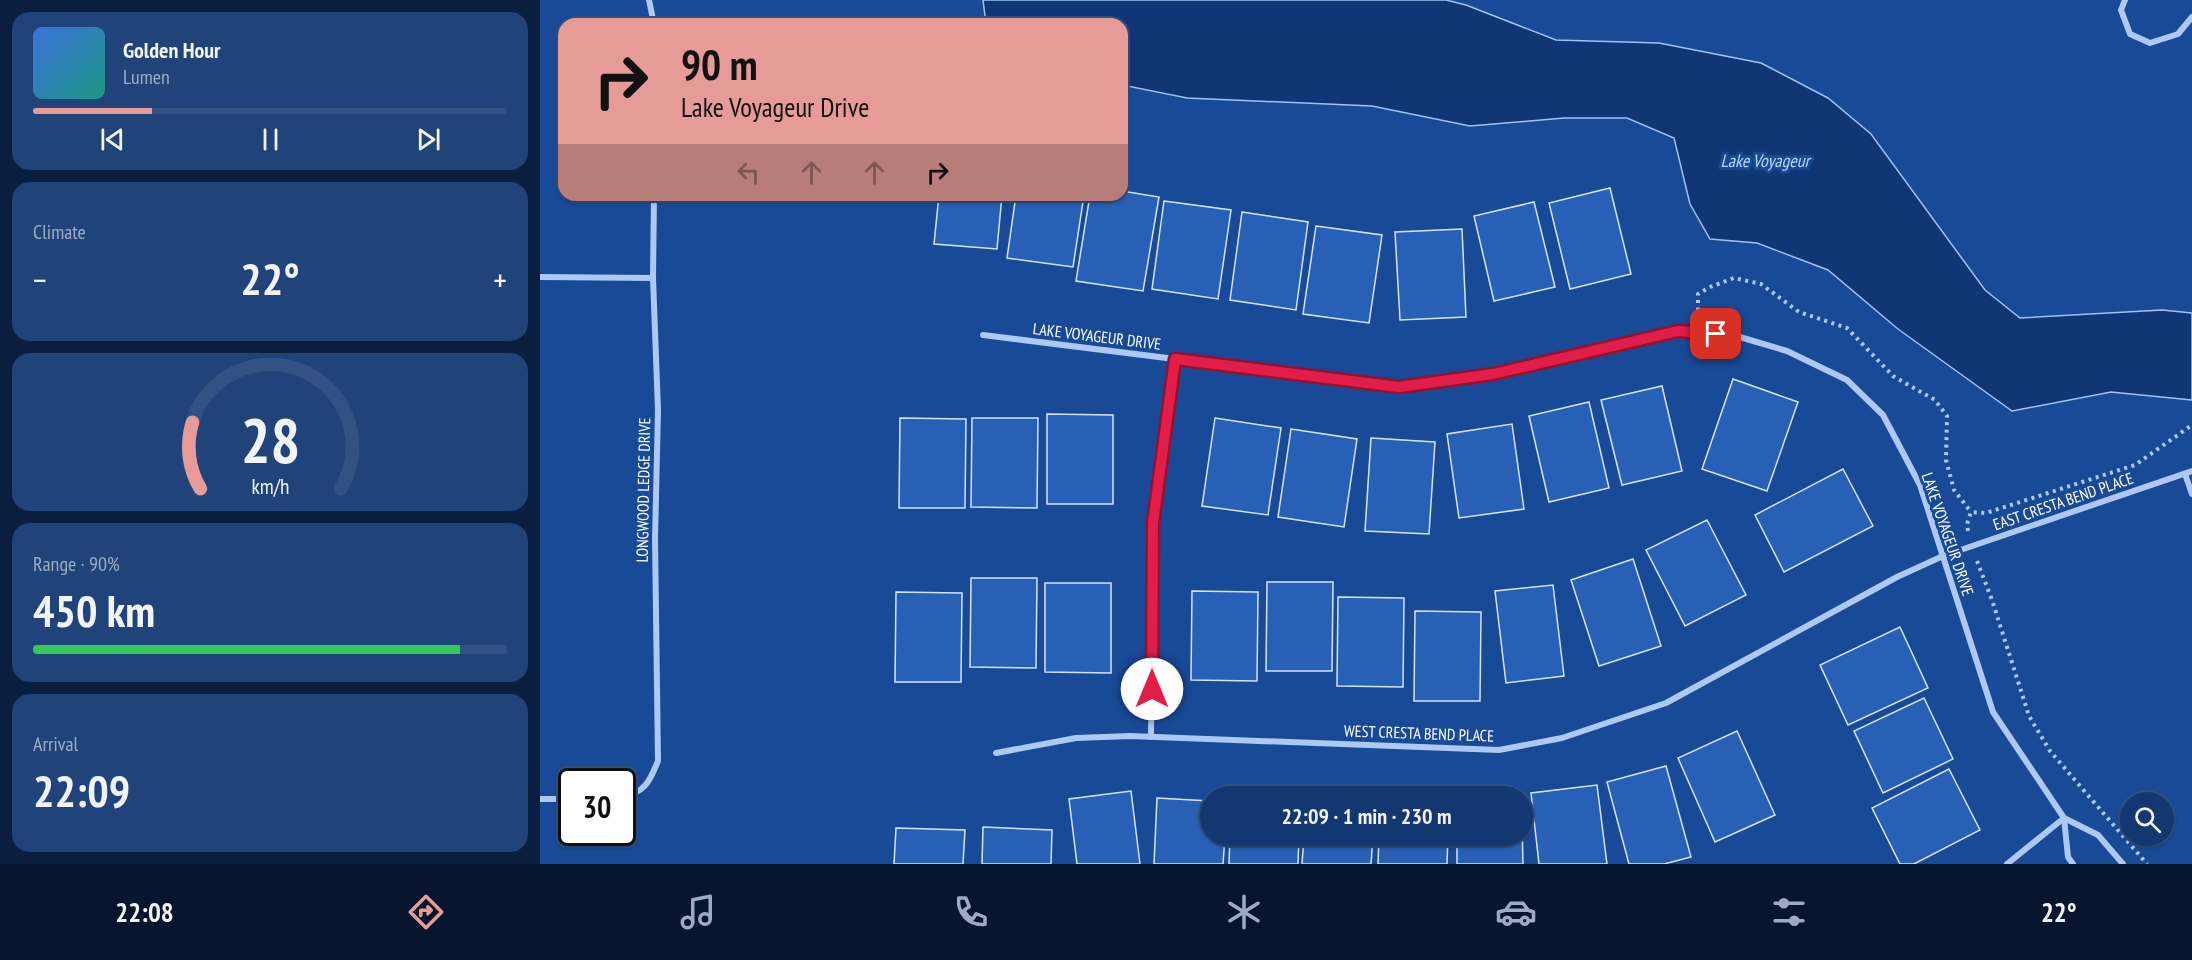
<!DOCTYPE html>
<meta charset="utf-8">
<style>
body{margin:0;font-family:"PT Sans Narrow",sans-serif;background:#204379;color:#f1f3f6;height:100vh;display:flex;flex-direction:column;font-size:22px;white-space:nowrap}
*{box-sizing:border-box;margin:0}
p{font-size:20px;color:#9dacc3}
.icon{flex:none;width:33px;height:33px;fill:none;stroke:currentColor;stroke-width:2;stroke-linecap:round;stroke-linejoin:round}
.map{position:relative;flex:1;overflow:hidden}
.panel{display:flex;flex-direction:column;gap:12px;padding:12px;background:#0a1f3e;width:540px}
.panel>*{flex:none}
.banner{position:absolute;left:18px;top:18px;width:570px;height:183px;border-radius:18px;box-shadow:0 2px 4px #0004,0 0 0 2px #325284;background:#e69b98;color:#111;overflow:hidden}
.controls{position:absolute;left:1580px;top:792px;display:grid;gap:12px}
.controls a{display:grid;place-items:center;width:54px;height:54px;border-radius:50%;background:#133871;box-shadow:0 2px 4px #0004,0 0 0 2px #325284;font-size:30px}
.speed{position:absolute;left:18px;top:768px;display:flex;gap:12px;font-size:30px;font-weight:700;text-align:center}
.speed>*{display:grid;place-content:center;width:78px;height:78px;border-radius:50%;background:#133871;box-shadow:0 2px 4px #0004,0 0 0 2px #325284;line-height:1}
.speed .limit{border:3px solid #111;border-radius:9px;background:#fff;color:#111}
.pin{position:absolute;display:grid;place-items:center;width:51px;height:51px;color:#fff;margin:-26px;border-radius:12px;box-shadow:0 3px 9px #0006}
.me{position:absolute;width:66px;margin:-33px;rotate:0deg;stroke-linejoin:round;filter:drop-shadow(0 0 4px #0008)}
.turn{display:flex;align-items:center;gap:21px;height:126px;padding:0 24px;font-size:27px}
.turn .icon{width:78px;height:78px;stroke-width:2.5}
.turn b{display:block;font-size:42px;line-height:51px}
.lanes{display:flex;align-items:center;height:57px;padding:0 24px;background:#0003;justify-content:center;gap:30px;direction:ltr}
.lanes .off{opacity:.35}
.big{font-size:45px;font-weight:600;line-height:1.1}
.panel .card{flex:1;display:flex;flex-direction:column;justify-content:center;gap:9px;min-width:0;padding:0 21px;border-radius:18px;background:#204379}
.panel .dial{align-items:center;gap:0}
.dial svg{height:156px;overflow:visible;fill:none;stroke:#325284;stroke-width:7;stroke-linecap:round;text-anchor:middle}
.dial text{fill:#f1f3f6;stroke:none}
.song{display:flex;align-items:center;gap:18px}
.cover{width:72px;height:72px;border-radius:9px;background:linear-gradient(135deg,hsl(220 70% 55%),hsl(170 70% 35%))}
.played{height:6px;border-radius:3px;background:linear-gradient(90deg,#e69b98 25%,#325284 25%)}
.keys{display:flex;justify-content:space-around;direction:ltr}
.heat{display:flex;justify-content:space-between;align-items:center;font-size:33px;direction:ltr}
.charge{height:9px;border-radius:4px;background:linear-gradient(90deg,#34c759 90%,#325284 0)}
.trip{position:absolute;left:660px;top:786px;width:333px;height:60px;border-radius:30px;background:#133871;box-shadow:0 2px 4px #0004,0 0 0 2px #325284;font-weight:600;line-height:60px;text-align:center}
.dock{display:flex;height:96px;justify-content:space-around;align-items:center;background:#08162d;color:#9dacc3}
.dock .icon{width:42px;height:42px}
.dock .selected{color:#e69b98}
.dock b{font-size:27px;color:#f1f3f6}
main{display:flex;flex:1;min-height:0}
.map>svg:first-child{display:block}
.water{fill:#113675;stroke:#a0c2f3;stroke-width:1.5}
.building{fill:#2860b6;stroke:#d4e4fb;stroke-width:1.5}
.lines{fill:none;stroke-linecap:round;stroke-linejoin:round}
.path{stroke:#adc8f1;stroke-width:4;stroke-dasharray:3 4.5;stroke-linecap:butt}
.street{stroke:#adc8f1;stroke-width:6}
.route-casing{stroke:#92132f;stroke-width:15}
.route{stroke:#e11d48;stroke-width:10}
.labels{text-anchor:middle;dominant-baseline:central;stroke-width:6;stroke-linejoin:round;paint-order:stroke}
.street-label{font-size:16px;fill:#fff;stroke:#194a97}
.water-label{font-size:18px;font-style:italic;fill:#bad3f7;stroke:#194a97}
</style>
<main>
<section class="panel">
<div class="card">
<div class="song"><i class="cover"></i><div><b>Golden Hour</b><p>Lumen</p></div></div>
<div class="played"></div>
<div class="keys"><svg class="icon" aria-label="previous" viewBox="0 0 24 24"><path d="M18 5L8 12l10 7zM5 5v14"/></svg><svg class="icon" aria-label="pause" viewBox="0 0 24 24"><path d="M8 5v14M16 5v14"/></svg><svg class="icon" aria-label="next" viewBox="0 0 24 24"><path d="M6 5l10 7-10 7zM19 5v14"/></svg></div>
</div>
<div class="card"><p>Climate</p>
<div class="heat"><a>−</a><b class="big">22°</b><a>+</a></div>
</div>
<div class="card dial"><svg viewBox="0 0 100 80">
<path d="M14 69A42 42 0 1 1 86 69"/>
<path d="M14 69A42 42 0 0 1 10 35" stroke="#e69b98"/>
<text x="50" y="56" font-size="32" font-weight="700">28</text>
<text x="50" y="72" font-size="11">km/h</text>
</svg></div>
<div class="card"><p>Range · 90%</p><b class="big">450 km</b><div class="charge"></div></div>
<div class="card"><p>Arrival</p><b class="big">22:09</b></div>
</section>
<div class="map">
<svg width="1652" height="864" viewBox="0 0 1652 864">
<rect width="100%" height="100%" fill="#194a97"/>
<path class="water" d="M443 0H906L926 5 1016 40 1119 43 1221 63 1288 98 1331 134 1445 290 1480 318 1622 310 1652 313V400L1571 392 1472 411 1358 329 1288 270 1217 243 1170 239 1150 204 1134 138 1087 118H1024L930 126 832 106 647 98 582 85V24H446Z"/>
<g class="building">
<path d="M1070 188 1091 274 1030 289 1009 203Z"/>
<path d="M582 191 619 197 603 291 536 281 550 195H582Z"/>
<path d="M399 195H462L457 249 394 244Z"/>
<path d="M476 195H544L533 267 467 258Z"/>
<path d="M624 201 691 210 678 299 612 289Z"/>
<path d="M994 202 1015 287 954 301 934 216Z"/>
<path d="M702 212 768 222 756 310 690 300Z"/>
<path d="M776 226 842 235 829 323 763 314Z"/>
<path d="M922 229 926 317 860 320 855 232Z"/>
<path d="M1193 379 1258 402 1227 491 1162 469Z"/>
<path d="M1122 386 1142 471 1082 485 1061 400Z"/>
<path d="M1049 402 1069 488 1009 502 989 416Z"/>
<path d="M507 414 573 415V504H507Z"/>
<path d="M360 418 426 419 425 508H359Z"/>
<path d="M432 418H498L497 508 431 507Z"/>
<path d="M675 418 741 428 728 515 662 506Z"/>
<path d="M972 424 984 509 919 518 907 434Z"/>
<path d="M751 429 817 439 804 527 738 517Z"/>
<path d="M831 438 895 442 889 534 825 531Z"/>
<path d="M1303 469 1333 526 1244 572 1215 515Z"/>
<path d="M1167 520 1206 595 1145 626 1106 550Z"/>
<path d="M1093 559 1121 646 1059 666 1031 580Z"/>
<path d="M431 578H497L496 668 430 667Z"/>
<path d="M727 582H793L792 671H726Z"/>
<path d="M505 583H571V673L505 672Z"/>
<path d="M1013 585 1024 676 966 683 955 591Z"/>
<path d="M652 591 718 592 717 681 651 680Z"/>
<path d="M356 592 422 593 421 682H355Z"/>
<path d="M798 597 864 598 863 687 797 686Z"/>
<path d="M875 611 941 612 940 701H874Z"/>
<path d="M1360 627 1388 688 1308 725 1280 665Z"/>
<path d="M1384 698 1413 759 1343 793 1314 731Z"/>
<path d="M1197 731 1235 815 1175 842 1138 758Z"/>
<path d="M1126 766 1151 857 1124 864H1089L1067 782Z"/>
<path d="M1409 769 1440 830 1374 864H1360L1332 808Z"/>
<path d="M1057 785 1067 864H999L991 793Z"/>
<path d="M591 791 600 864H537L529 799Z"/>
<path d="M617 798 670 801V836H685L683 864H614Z"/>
<path d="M982 824 983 864H917V836H982Z"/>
<path d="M443 827 512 830 511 864H442Z"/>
<path d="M356 828 425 830 423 864H354Z"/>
<path d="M690 836H759L758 864H689Z"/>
<path d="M764 836H833L831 864H762Z"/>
<path d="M839 836H908L907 864H838Z"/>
</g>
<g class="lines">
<g class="path">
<path d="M1158 318V294L1170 287 1194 278 1221 284 1259 312 1307 328 1353 376 1395 400 1407 416 1406 460 1414 490 1431 512"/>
<path d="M1428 531 1427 524 1431 512 1446 513 1595 465 1652 425"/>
<path d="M1437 561 1452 600 1489 716 1510 751 1607 864"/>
</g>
<g class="street">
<path d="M109 0 114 24"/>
<path d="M1585 0 1581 10 1590 34 1610 43 1638 34 1652 17"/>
<path d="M0 277 113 278"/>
<path d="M443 335 859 387 953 374 1138 331 1193 335 1247 351 1307 380 1343 415 1380 485 1453 712 1524 818 1528 857 1533 864"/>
<path d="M1645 474 1652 494"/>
<path d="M611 737 613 523 635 359"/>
<path d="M456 753 536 738 590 736 959 750 1022 738 1126 703 1357 577 1403 556 1652 471"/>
<path d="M82 796C106 793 110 780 118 761L115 539 118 410 113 278 114 195"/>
<path d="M0 799H32"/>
<path d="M1524 818 1558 835 1583 864"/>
<path d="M1467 864 1524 818"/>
</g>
</g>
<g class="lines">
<defs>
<path id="route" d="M612 689 613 523 635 359 859 387 953 374 1138 331 1176 334"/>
</defs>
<use href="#route" class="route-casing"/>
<use href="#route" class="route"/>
</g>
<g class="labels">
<g class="street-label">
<text transform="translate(557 336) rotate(7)">LAKE VOYAGEUR DRIVE</text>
<text transform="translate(103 490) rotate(-89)">LONGWOOD LEDGE DRIVE</text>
<text transform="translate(1523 501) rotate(-19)">EAST CRESTA BEND PLACE</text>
<text transform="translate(1408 534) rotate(71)">LAKE VOYAGEUR DRIVE</text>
<text transform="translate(879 733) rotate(2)">WEST CRESTA BEND PLACE</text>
</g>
<g class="water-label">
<text x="1225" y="160">Lake Voyageur</text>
</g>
</g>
</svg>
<div class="controls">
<a><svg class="icon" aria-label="search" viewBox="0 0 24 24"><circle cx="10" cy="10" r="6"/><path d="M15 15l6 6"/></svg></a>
</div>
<div class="speed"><div class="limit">30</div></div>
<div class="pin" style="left:1176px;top:334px;background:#d93025"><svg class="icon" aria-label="arrive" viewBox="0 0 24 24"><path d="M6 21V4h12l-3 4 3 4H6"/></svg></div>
<svg class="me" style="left:612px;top:689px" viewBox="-20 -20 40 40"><circle r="19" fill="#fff"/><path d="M0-13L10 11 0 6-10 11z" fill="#e11d48"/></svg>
<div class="trip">22:09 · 1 min · 230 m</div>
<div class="banner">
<div class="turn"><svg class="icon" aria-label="right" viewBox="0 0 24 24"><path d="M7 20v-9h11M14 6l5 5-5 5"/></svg><div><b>90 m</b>Lake Voyageur Drive</div></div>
<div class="lanes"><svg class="icon off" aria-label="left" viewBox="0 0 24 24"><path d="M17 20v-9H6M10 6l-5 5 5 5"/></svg><svg class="icon off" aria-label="ahead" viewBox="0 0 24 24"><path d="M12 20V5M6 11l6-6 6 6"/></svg><svg class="icon off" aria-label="ahead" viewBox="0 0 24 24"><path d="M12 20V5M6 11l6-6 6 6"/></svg><svg class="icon" aria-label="right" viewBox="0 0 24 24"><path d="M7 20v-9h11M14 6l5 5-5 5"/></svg></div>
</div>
</div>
</main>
<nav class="dock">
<b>22:08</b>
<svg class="icon selected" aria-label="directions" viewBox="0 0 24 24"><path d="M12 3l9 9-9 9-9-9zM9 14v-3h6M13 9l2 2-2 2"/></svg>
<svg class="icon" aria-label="music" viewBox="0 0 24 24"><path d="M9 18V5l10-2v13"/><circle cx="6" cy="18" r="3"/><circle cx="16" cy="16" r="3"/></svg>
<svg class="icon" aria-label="phone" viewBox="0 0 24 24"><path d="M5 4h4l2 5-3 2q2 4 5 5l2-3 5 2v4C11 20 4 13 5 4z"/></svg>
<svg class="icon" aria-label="climate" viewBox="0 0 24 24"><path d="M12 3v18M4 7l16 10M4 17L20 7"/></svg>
<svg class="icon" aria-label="car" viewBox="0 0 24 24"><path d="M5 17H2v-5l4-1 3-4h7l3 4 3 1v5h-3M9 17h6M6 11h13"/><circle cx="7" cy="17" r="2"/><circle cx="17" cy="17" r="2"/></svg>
<svg class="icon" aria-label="filters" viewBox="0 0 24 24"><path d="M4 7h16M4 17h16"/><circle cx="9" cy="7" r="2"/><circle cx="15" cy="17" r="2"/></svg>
<b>22°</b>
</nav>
